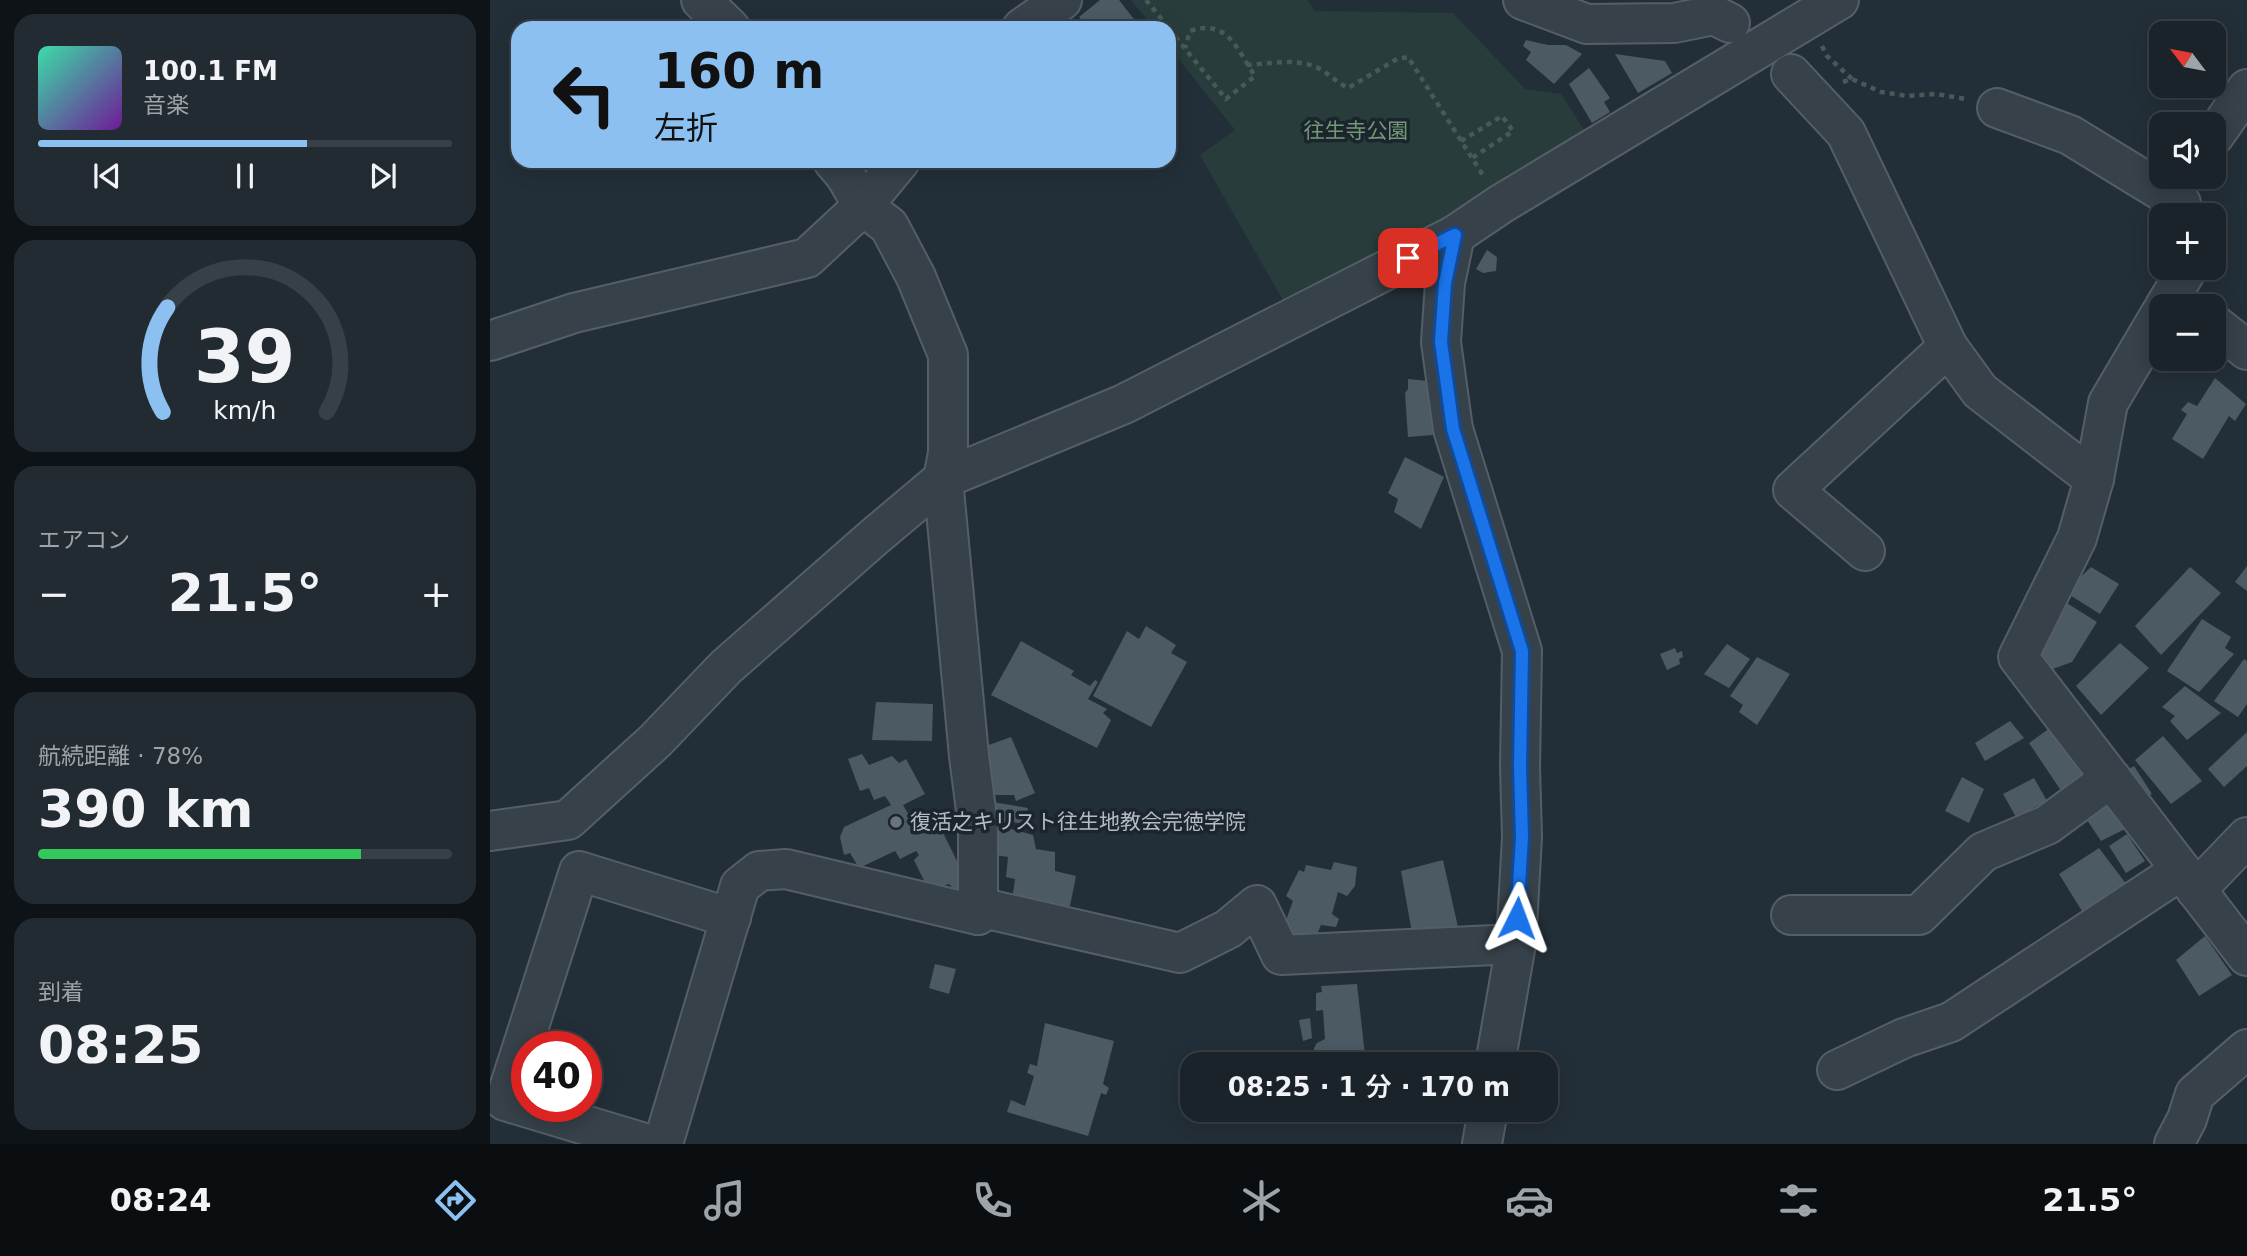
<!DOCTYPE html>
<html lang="ja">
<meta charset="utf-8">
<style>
body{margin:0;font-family:"DejaVu Sans","Noto Sans JP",sans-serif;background:#232b32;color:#f1f3f6;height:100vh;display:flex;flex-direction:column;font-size:26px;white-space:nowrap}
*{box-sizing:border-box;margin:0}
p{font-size:23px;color:#9fa4a8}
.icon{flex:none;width:38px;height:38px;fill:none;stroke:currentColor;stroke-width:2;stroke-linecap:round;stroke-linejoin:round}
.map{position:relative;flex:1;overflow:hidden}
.drawer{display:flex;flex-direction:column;gap:14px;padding:14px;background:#0e1317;width:490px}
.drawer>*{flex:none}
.top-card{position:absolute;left:21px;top:21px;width:665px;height:147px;border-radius:21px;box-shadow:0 4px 18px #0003,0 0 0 2px #384047;background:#8cc0f0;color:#111;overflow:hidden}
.needle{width:46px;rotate:302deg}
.tools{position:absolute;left:1659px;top:21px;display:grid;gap:14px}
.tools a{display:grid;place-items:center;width:77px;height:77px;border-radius:14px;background:#1a232a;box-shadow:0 4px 18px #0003,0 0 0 2px #384047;font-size:35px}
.speed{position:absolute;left:21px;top:1031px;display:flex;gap:14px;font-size:35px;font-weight:700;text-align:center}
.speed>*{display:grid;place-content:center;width:91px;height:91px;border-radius:50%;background:#1a232a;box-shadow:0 4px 18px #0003,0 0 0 2px #384047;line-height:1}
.speed .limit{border:10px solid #d22;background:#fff;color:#111}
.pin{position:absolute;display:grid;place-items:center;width:60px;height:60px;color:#fff;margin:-30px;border-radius:14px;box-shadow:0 4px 10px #0006}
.me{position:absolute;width:77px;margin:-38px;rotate:3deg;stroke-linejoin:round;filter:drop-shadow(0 0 5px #0008)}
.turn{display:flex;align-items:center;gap:24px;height:147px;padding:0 28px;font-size:32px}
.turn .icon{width:91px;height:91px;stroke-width:2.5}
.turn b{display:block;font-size:49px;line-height:60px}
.big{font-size:52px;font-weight:600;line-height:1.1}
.drawer .widget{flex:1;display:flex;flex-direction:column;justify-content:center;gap:10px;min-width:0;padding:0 24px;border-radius:21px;background:#232b32}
.drawer .dial{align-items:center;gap:0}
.dial svg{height:182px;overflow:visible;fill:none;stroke:#384047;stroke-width:7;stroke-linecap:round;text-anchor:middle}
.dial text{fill:#f1f3f6;stroke:none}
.song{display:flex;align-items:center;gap:21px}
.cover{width:84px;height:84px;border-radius:10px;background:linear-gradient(135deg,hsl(160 70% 55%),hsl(280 70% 35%))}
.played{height:7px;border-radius:4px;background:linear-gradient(90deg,#8cc0f0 65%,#384047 65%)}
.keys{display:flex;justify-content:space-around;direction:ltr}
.heat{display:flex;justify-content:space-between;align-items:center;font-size:38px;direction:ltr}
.charge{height:10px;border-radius:5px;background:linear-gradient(90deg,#34c759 78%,#384047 0)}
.trip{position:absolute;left:690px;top:1052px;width:378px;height:70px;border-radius:21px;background:#1a232a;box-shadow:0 4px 18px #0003,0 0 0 2px #384047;font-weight:600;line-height:70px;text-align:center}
.dock{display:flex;height:112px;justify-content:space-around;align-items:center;background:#0a0e11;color:#9fa4a8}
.dock .icon{width:49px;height:49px}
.dock .on{color:#8cc0f0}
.dock b{font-size:32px;color:#f1f3f6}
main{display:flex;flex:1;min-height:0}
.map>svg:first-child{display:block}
.green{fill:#283d3b}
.building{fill:#4c5a64}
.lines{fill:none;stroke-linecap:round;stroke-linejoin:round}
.minor-casing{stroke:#555e66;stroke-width:42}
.path{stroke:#475a59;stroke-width:4.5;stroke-dasharray:5 5;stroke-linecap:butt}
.minor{stroke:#374149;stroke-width:38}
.route-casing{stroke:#114b97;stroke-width:18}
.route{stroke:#1a73e8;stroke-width:12}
.worship-dot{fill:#6b7280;stroke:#1c252d;stroke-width:2.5}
.labels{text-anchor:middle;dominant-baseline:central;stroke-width:7;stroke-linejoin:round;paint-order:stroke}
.park-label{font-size:21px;fill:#719975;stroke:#1c252d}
.poi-label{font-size:21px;fill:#b2bcc5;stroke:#1c252d;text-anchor:start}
</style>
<main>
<section class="drawer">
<div class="widget">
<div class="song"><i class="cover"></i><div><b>100.1 FM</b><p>音楽</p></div></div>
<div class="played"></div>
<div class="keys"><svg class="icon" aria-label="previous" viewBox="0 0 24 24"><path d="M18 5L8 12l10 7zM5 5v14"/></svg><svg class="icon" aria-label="pause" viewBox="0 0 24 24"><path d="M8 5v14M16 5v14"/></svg><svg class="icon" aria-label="next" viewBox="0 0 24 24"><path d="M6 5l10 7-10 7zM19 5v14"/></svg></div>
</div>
<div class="widget dial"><svg viewBox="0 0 100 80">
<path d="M14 69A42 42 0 1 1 86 69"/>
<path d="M14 69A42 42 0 0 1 16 23" stroke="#8cc0f0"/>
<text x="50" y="56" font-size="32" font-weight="700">39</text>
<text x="50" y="72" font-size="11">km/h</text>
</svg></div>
<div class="widget"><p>エアコン</p>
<div class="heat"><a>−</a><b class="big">21.5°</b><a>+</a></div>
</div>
<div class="widget"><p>航続距離 · 78%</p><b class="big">390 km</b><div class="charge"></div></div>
<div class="widget"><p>到着</p><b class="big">08:25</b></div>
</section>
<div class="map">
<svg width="1757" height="1144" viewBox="0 0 1757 1144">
<rect width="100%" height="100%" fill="#232f38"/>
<path class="green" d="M641 0H817L825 11 963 13 1035 89 1071 94 1096 133 798 309 710 155 745 130 679 47V28H664Z"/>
<g class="building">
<path d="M610 0H629L651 28H598L589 17Z"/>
<path d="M1036 40 1058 45H1076L1092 54 1064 84 1036 60 1041 52 1033 46Z"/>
<path d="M1125 54 1175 61 1182 73 1148 93Z"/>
<path d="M1099 68 1120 98 1114 102 1120 112 1102 123 1079 84Z"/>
<path d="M997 250 1007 257 1006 271 993 273 986 269Z"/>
<path d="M1725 378 1756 404 1745 421 1739 416 1713 459 1682 439 1697 414 1691 410 1698 402 1707 406Z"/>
<path d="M918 379 938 381 943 435 918 437 915 393 918 389Z"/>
<path d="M915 457 954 477 931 529 904 512 908 499 898 493Z"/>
<path d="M1757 566V591L1745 582Z"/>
<path d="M1601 567 1629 584 1610 614 1575 592Z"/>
<path d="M1700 567 1731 593 1671 655 1645 626Z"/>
<path d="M1572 600 1607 622 1582 662 1560 670 1542 644Z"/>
<path d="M1712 619 1741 637 1735 648 1744 654 1709 692 1677 671Z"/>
<path d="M656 626 686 645 681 653 697 662 661 727 603 696 637 631 649 639Z"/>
<path d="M531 641 584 671 581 675 600 686 605 680 608 682 598 699 617 709 613 713 621 720 607 748 501 695Z"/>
<path d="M1630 643 1659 668 1611 715 1586 686Z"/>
<path d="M1237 644 1260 659 1239 688 1214 674Z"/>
<path d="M1185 648 1187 653 1192 651 1193 657 1189 659 1190 664 1177 670 1170 654Z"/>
<path d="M1267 657 1300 674 1267 725 1249 712 1253 705 1240 696Z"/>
<path d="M1754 659 1757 661V704L1748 717 1724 701Z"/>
<path d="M1695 686 1731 713 1697 740 1680 721 1685 716 1672 707Z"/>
<path d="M386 702 443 704 442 741 382 740Z"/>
<path d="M1520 721 1534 738 1495 761 1485 743Z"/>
<path d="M1570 721 1612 779 1578 801 1539 743Z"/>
<path d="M1757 732V766L1734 787 1718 769Z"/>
<path d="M1673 736 1712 781 1681 804 1645 760Z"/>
<path d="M521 737 545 793 526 801 524 795H497L493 747Z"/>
<path d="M372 754 379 765 402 756 409 763 416 759 435 794 413 805 420 817 442 811 475 877 471 886 464 889 459 884 439 891 424 860 429 855 426 851 410 859 405 851 369 868 360 853 354 855 350 837 354 827 401 805 395 796 384 800 379 788 370 791 358 759Z"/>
<path d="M1644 766 1662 794 1649 800 1632 773Z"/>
<path d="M1472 777 1494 789 1479 823 1455 811Z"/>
<path d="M1544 778 1557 801 1526 817 1513 794Z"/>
<path d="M1624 798 1641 826 1611 841 1595 817Z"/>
<path d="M503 802 538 808 534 824 523 822 521 829 543 835 546 849 565 852V871L586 876 580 906 522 901 525 879 516 877 518 857 499 854Z"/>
<path d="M1637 834 1655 861 1636 873 1619 846Z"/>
<path d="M1609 848 1640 889 1595 916 1569 874Z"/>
<path d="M953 860 968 927 922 933 911 871Z"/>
<path d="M844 862 867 867 865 886 857 896 848 892 842 914 849 919 846 927 831 925 825 939 792 931 803 901 796 896 809 870 814 872 816 865 841 870Z"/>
<path d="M1715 936 1742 975 1709 996 1686 960Z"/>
<path d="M445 964 466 969 459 994 439 988Z"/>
<path d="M867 984 876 1064H825L824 1048 827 1043 835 1039 833 1010 826 1011V993L832 992 831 986Z"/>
<path d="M820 1018 822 1038 813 1041 809 1020Z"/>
<path d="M555 1023 624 1041 613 1084 619 1088 616 1095 611 1093 598 1136 517 1112 521 1100 535 1106 544 1076 537 1073 540 1064 547 1066Z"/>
</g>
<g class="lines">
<defs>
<g id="minor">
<path d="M211 0 240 28"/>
<path d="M1033 0 1097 24 1184 23 1224 15 1240 23"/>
<path d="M532 28 572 0"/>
<path d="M1301 74 1356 133 1458 347 1490 391 1604 479"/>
<path d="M1507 108 1580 135 1691 203"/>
<path d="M1724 136 1757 89"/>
<path d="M343 161 355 175 373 206 399 226 426 277 458 355V453L453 479 479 756 488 826V915"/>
<path d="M965 235 955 283 951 342 963 429 1032 651 1030 767 1032 837 1026 944 1005 1064"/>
<path d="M1675 306 1698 268"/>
<path d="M1671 313 1618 403 1604 479 1587 538 1528 657 1757 956"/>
<path d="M1724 324 1757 350"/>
<path d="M0 341 84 313 317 258 373 206 410 161"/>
<path d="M1375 551 1303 490 1458 347"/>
<path d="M0 831 78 820 165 741 236 667 383 538 453 479 634 404 965 235 1011 204 1349 0"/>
<path d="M1706 890 1757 837"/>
<path d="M1301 915H1429L1493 852 1557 825 1621 778"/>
<path d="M1347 1070 1414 1038 1461 1022 1690 871"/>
<path d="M158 1144 15 1101 89 871 241 918"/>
<path d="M173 1144 250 886 269 871 296 869 488 915 497 909 690 953 738 929 767 905 791 955 1026 944"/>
<path d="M992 1144 998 1110"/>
<path d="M1684 1144 1697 1119 1705 1094 1757 1049"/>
</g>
</defs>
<use href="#minor" class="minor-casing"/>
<g class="path">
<path d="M656 0 679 28"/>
<path d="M679 29 736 99 765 76C747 49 737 18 700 31L695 48"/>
<path d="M1332 46 1337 56 1362 79"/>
<path d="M757 65C780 64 809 57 830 69 840 75 848 83 858 88L907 59 918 57 994 177"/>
<path d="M1353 82 1362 79 1391 92 1417 96 1446 94 1476 99"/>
<path d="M971 141 1012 116 1023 131 982 158"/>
</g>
<use href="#minor" class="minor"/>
</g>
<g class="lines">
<defs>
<path id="route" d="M918 258 965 235 955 283 951 342 963 429 1032 651 1030 767 1032 837 1027 918"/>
</defs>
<use href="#route" class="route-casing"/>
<use href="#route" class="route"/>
</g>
<circle class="worship-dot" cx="406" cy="822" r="7"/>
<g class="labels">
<g class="park-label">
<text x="866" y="131">往生寺公園</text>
</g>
<g class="poi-label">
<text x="420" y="822">復活之キリスト往生地教会完徳学院</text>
</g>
</g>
</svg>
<div class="tools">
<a><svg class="needle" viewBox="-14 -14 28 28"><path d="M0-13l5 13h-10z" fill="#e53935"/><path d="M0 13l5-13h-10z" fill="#9fa4a8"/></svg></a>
<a><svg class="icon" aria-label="sound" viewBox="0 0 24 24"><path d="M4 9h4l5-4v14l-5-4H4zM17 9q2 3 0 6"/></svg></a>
<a>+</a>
<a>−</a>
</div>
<div class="speed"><div class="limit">40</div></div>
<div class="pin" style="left:918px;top:258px;background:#d93025"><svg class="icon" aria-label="arrive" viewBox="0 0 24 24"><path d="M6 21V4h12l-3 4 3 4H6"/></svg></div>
<svg class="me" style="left:1027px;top:918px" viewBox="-20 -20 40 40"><path d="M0-17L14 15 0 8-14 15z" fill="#1a73e8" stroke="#fff" stroke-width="4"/></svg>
<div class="trip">08:25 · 1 分 · 170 m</div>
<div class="top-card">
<div class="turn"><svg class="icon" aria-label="left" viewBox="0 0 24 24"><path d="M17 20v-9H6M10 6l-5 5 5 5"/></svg><div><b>160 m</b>左折</div></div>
</div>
</div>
</main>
<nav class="dock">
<b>08:24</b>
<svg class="icon on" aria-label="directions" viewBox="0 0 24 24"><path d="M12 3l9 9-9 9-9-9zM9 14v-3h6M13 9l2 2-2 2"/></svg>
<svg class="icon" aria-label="music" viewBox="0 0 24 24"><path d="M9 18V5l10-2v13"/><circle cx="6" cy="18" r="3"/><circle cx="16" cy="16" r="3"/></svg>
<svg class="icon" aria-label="phone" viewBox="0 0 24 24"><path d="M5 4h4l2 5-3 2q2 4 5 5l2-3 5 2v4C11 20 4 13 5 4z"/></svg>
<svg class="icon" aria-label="climate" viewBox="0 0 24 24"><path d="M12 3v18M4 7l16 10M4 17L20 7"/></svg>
<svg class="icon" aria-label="car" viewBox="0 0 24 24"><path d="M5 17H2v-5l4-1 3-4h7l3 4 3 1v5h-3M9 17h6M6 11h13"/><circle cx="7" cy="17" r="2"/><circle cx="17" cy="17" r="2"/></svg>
<svg class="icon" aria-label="filters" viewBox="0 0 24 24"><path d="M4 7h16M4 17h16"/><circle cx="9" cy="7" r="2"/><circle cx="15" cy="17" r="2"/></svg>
<b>21.5°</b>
</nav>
